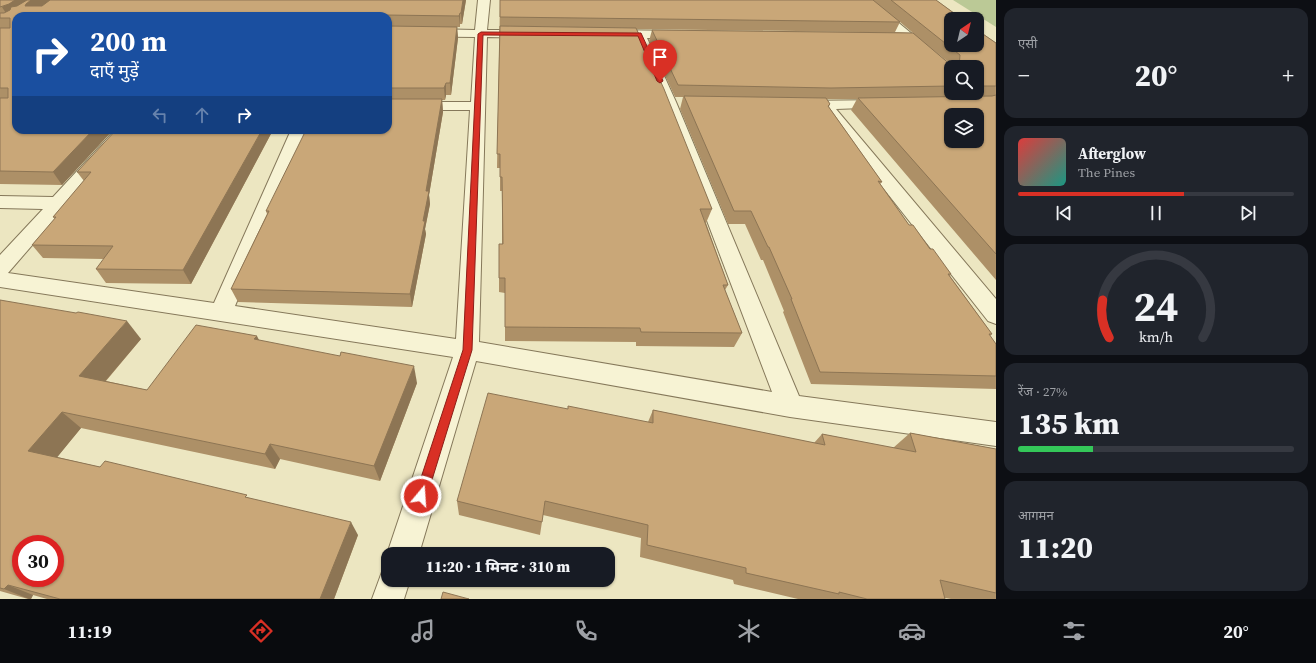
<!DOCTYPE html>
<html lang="hi">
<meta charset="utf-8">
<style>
body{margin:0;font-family:"Source Serif 4","Noto Sans Devanagari",serif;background:#20242c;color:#f1f3f6;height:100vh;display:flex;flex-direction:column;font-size:15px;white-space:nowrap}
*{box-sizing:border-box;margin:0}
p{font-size:13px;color:#9ea1a6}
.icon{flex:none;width:22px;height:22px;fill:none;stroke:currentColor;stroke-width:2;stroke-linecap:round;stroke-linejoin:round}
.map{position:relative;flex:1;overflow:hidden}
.details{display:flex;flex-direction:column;gap:8px;padding:8px;background:#0d0f14;width:320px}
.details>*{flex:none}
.top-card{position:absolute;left:12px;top:12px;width:380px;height:122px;border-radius:12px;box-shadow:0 1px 3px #0004;background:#1a4fa0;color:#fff;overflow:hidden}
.needle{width:26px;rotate:35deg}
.buttons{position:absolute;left:944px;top:12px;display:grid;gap:8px}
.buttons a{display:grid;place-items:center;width:40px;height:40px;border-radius:8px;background:#171b24;box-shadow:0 1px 3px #0004;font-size:20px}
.speed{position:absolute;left:12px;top:535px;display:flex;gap:8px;font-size:20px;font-weight:700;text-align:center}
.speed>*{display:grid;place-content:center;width:52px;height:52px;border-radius:50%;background:#171b24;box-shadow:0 1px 3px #0004;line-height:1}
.speed .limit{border:6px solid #d22;background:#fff;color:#111}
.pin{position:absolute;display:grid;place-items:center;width:34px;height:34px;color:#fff;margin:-41px -17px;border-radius:50% 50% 50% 0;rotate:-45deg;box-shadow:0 0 4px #0007}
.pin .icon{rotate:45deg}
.me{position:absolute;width:44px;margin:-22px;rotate:18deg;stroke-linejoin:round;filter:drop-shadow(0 0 3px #0008)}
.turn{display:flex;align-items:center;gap:14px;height:84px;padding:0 12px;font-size:18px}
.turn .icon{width:52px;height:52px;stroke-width:2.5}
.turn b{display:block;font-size:28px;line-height:34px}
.lanes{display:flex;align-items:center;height:38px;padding:0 12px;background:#0003;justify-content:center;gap:20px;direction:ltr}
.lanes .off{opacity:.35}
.big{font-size:30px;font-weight:800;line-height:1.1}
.details .widget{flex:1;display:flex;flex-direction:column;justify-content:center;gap:6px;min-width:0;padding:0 14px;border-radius:12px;background:#20242c}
.details .dial{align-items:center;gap:0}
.dial svg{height:104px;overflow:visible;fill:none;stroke:#363941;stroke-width:7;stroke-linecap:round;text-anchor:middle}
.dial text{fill:#f1f3f6;stroke:none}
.song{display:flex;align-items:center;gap:12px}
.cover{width:48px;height:48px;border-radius:6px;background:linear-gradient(135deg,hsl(0 70% 55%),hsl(170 70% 35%))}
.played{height:4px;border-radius:2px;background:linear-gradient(90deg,#d93025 60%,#363941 60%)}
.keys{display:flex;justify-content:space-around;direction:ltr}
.heat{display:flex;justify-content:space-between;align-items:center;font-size:22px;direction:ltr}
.charge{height:6px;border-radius:3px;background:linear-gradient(90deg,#34c759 27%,#363941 0)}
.trip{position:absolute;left:381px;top:547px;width:234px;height:40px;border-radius:12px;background:#171b24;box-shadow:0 1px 3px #0004;font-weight:800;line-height:40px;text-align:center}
.tabs{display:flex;height:64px;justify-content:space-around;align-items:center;background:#090b0e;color:#9ea1a6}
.tabs .icon{width:28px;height:28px}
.tabs .active{color:#d93025}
.tabs b{font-size:18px;color:#f1f3f6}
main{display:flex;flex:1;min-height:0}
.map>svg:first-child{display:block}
.green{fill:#bbc996}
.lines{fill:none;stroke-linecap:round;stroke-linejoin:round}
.minor-casing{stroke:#85785a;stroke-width:2}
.minor{fill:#f7f3d4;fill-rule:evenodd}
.wall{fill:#ad9067;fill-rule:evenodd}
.shaded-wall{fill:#8d7554}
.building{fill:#c9a778;stroke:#8d7554;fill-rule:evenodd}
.route{fill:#d93025;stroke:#8d1f18}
</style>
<main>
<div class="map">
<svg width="996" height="599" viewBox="0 0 996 599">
<rect width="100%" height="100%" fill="#ece6c1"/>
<path class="green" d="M953 0H996V27Z"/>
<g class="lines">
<defs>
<g id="minor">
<path d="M478 0H490L487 30H530L534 31 536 34 534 37 530 38 487 37 479 342 772 392 662 102 635 38 604 37 602 34 604 31 608 30 680 31 684 32 686 35 684 38H647L676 102 799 396 996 422V446L790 417 476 361 419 554H388V556L387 554 453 357 0 287V255L43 209 0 208V196L53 197 115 130H132L8 273 214 303 291 130H307L235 306 456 339 470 110H388V102H471L475 37 388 36V28L475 30Z"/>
<path d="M858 0H871L952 67H951V77L946 76Z"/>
<path d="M885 100 890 101 892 104 890 107 836 109 996 299V324L988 321 821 109 794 108 792 105 794 102 799 101Z"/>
<path d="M388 566V580H410L404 599H372L383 569Z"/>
</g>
</defs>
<use href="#minor" class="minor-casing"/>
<use href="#minor" class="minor"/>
</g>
<g class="wall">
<path d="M0 0H466L462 24H460V27H457L458 38 451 95H446L445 100H442L443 112 429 195 430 204 425 229 426 234 412 307 238 302 231 289 267 214 266 211 388 130V16H16V130H113L62 185 0 184Z"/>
<path d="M500 0H936L996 43V280L851 110 857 99H827L830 104 829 107 882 182 880 184 909 225 930 249 951 274 950 276 992 334 990 336 996 344V389L811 384 783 312 784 311 763 260H761L745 224H728L680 109 683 97H675L649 41 652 30 868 32 637 29 712 209 706 223 728 285 725 290 742 333 734 347 636 346V342L505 341V293L499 292V244H502V191H500V168H497ZM900 22 913 33 895 32ZM931 48 953 66H952ZM951 67H977V93H951Z"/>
<path d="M116 130H273L191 284 106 283 96 269 104 259 43 258 32 245 55 219 53 217 84 181 77 172Z"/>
<path d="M0 300 141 339 106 381 147 390 259 340 417 383 380 481 280 459 275 469 81 428 57 457 100 467 249 498 358 535 334 599H47L33 595 31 599H28L0 591Z"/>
<path d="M568 409 648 422 653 410 814 443 822 434 893 448 910 433 996 449V599H951L945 598V599H798L734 584 733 580 640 557 641 538 543 515 540 535 459 515 457 501Z"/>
</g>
<g class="shaded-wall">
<path d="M15 0H53L32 15 9 18 2 7Z"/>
<path d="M463 0H466L462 24 461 13Z"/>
<path d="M460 13V27L459 16Z"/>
<path d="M457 27 458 38 451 95 450 83Z"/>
<path d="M446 83V95L445 100 444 88Z"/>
<path d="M442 99 443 112 429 195 430 204 425 229 426 234 412 307 410 294 423 221 426 191Z"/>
<path d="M93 130H113L62 185 53 172Z"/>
<path d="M262 130H273L191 284 183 270Z"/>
<path d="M127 321 141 339 96 392 79 376Z"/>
<path d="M257 336 266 354 254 339Z"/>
<path d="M414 366 417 383 380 481 374 466Z"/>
<path d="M62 412 81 428 50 466 28 451Z"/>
<path d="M270 444 280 459 275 469 265 454Z"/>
<path d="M351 522 358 535 334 599H320Z"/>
<path d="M8 585 33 595 31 599H29L4 589Z"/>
</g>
<g class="building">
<path d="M0 0H15L9 4 0 7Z"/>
<path d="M27 0H31L26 4 25 6H42L50 0H463L461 13H460L459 16 386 15V16H16V130H93L53 172 0 171V98H8V88H0V28H10V18H0V13H4L10 10 11 7 17 6Z"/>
<path d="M500 0H873L900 22 500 17Z"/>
<path d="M891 0H936L962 19H951V45H977V30L996 43V86H977V67H951V86L831 88 678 85 652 30 913 33 952 66 959 67 960 55Z"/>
<path d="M388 26 457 27 450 83H446L444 88H388Z"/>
<path d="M500 26 636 28 664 89 712 209H700L728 285H723L742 333 641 332 640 328 505 327V278H499V244H503L502 177H500V154H497Z"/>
<path d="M996 95V254L858 98 992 96ZM951 115H977V141H951Z"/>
<path d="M684 96 826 98 830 104 828 106 882 182 878 181 909 225H913L930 249H933L951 274H948L992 334H989L996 344V376L820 372 791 299H792L769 247H768L751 211H734Z"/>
<path d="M388 99H442L426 191H429L423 221H425L410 294 231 289 269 211H266L306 130H388Z"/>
<path d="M116 130H262L183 270 96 269 113 246 32 245 56 217H53L91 172H77Z"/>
<path d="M0 300 76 313 78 312 127 321 79 376 147 390 196 325 257 336 254 339 340 356 341 352 414 366 374 466 270 444 265 454 62 412 28 451 100 467 105 461 247 495 245 497 351 522 320 599H60L8 585 4 589 0 588ZM21 544H55V578H21Z"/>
<path d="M488 393 568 409V406L653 423V410L825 445 822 434 916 452 910 433 996 449V593L940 580 945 599H867L839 592V594L746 573V568L647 545 648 525 545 501 542 522 457 501Z"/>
<path d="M443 592 469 599H441Z"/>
</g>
<path class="route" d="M481 32 641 33 663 81 660 83 657 81 638 36 483 35 472 350 427 496 425 500 421 502 417 500 415 496 463 350 478 34Z"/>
</svg>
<div class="buttons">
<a><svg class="needle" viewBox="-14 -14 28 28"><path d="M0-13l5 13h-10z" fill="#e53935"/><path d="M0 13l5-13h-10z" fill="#9ea1a6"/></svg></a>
<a><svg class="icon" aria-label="search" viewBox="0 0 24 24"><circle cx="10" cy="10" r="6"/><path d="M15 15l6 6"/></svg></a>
<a><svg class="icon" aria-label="layers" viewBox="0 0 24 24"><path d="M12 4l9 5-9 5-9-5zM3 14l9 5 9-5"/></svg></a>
</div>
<div class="speed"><div class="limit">30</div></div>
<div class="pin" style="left:660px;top:81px;background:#d93025"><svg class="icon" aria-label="arrive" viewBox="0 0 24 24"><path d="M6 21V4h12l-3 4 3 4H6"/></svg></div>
<svg class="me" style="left:421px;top:496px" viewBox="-20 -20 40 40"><circle r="17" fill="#d93025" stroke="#fff" stroke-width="3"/><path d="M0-11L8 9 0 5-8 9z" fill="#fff"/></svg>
<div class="trip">11:20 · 1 मिनट · 310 m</div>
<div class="top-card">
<div class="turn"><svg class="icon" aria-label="right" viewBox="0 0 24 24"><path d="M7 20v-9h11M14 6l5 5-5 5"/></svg><div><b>200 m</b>दाएँ मुड़ें</div></div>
<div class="lanes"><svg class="icon off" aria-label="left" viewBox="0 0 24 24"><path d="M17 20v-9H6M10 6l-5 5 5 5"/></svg><svg class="icon off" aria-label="ahead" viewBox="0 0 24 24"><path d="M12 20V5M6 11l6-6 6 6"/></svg><svg class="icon" aria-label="right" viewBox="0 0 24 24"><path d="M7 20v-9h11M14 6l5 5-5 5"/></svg></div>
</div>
</div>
<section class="details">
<div class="widget"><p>एसी</p>
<div class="heat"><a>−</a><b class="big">20°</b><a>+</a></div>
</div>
<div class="widget">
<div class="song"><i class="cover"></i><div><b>Afterglow</b><p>The Pines</p></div></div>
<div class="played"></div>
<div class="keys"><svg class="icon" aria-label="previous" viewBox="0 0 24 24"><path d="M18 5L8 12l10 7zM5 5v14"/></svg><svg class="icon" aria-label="pause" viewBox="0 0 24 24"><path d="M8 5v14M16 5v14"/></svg><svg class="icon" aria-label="next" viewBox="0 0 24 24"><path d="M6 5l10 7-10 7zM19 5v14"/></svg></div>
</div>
<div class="widget dial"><svg viewBox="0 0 100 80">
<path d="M14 69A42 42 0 1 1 86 69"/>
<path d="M14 69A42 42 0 0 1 9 40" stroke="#d93025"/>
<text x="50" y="56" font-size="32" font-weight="700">24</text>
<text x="50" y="72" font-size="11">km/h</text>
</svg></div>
<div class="widget"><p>रेंज · 27%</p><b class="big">135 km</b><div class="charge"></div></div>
<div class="widget"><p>आगमन</p><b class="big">11:20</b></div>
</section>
</main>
<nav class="tabs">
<b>11:19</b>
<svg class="icon active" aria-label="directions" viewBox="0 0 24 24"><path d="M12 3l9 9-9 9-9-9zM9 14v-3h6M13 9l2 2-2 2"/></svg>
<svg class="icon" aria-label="music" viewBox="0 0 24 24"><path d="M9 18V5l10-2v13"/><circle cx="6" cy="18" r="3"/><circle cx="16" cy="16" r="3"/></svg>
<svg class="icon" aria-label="phone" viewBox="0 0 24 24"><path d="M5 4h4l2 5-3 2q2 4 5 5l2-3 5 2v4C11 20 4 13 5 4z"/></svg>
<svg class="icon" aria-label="climate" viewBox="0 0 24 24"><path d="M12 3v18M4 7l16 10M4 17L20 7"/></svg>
<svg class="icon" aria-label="car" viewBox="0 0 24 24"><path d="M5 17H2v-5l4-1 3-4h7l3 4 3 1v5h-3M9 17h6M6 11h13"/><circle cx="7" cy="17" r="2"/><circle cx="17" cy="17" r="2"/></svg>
<svg class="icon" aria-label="filters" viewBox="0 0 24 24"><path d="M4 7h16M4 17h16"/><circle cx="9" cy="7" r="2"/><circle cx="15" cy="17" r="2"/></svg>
<b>20°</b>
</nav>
